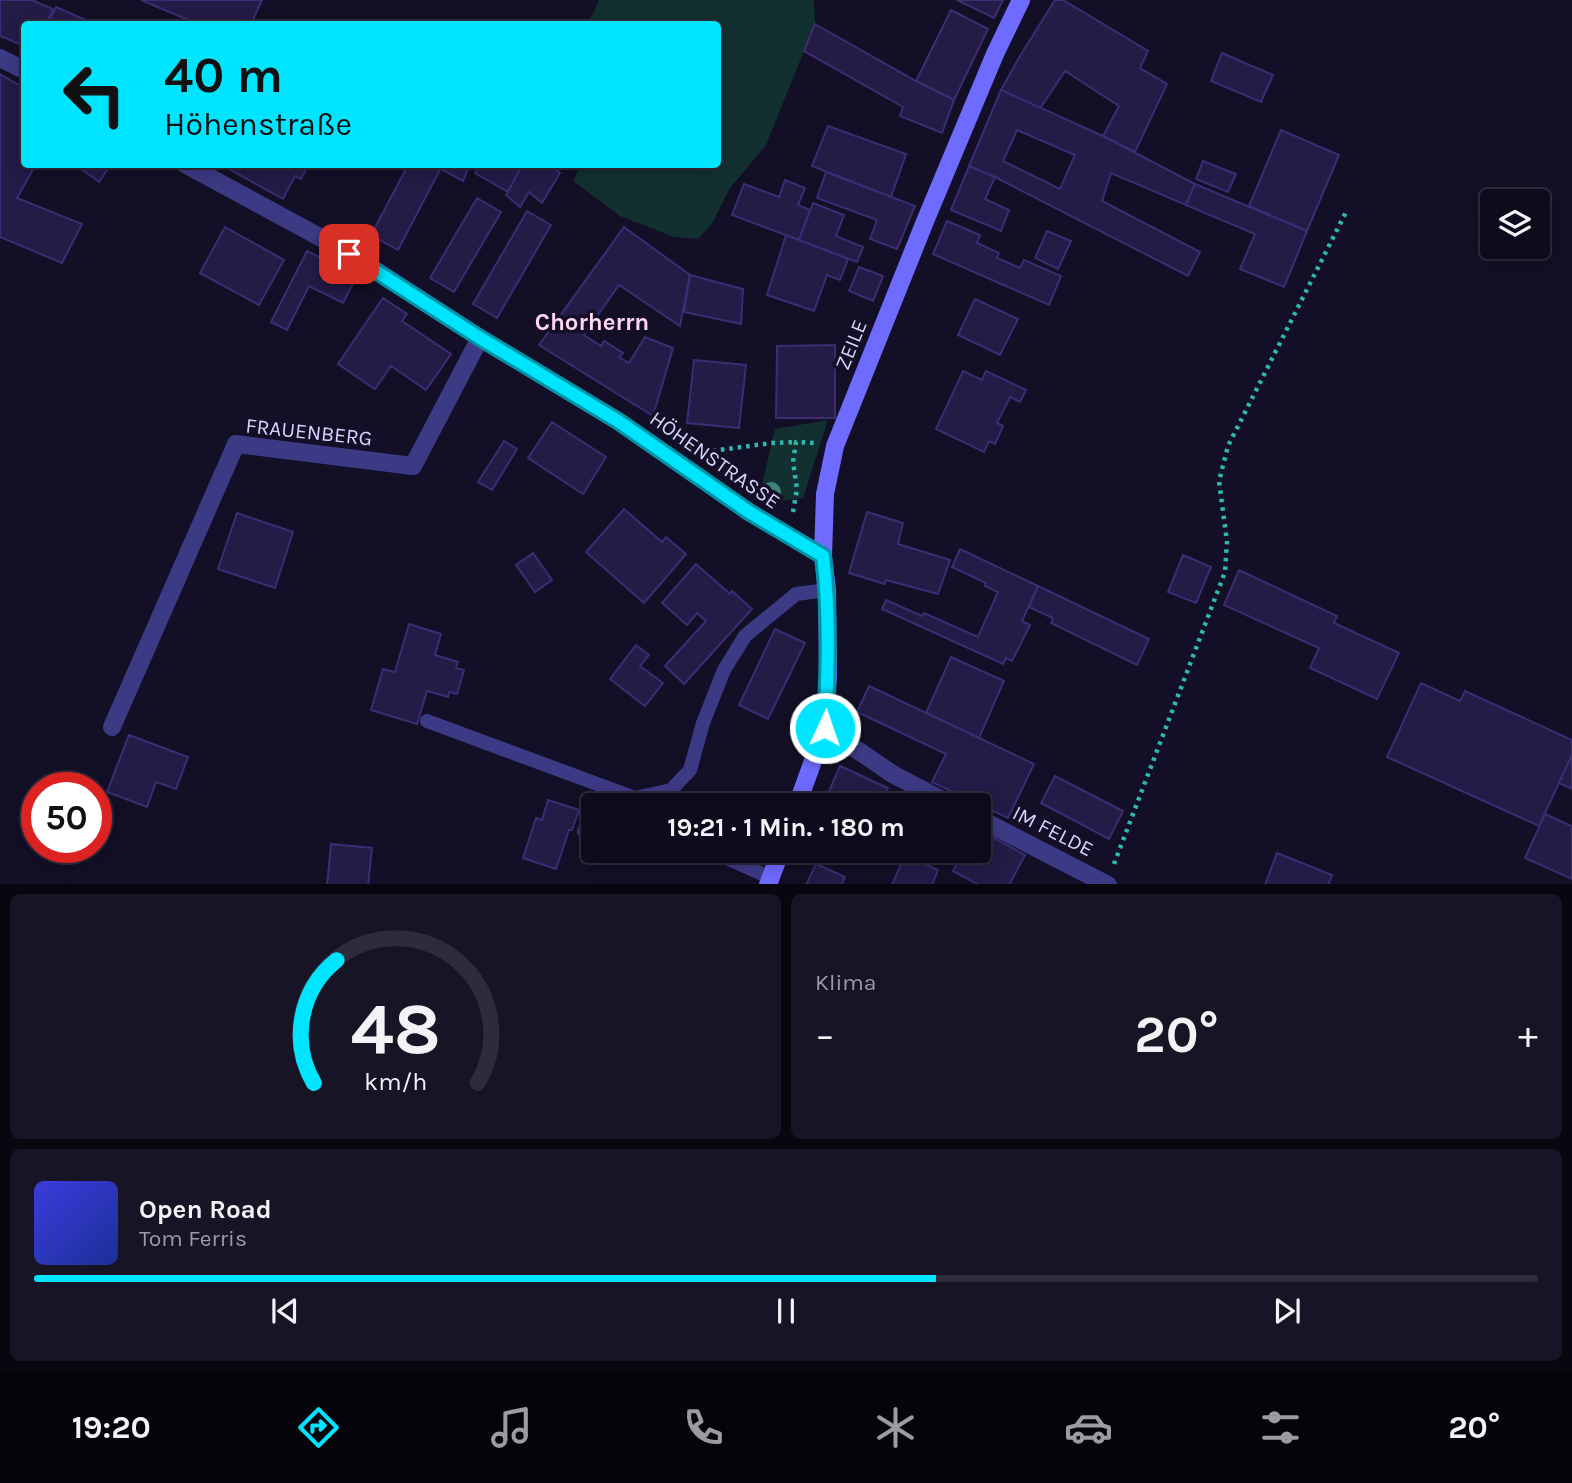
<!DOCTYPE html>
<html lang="de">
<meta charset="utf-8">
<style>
body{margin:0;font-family:Karla,sans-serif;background:#171425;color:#f1f3f6;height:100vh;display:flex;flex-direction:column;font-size:26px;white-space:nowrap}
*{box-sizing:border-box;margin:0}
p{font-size:23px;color:#9b9ba3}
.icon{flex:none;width:38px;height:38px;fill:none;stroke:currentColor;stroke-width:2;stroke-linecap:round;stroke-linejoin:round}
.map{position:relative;height:884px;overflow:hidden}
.details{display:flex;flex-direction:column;gap:10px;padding:10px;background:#08060f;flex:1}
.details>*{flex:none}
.guide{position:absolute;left:21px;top:21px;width:700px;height:147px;border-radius:7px;box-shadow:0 4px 18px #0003,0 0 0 2px #2e2b3b;background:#00e5ff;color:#111;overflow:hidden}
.controls{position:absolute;left:1480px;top:189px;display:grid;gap:14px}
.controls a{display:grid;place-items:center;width:70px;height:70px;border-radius:7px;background:#0e0b1c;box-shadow:0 4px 18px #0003,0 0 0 2px #2e2b3b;font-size:35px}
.speed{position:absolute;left:21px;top:772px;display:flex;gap:14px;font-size:35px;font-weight:700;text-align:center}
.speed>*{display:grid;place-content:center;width:91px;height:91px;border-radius:50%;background:#0e0b1c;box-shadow:0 4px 18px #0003,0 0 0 2px #2e2b3b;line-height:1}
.speed .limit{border:10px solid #d22;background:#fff;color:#111}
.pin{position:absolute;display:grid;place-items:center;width:60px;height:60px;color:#fff;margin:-30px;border-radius:14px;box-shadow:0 4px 10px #0006}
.me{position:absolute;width:77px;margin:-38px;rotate:3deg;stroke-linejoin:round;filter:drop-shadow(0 0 5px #0008)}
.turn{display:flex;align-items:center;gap:24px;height:147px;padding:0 28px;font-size:32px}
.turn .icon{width:91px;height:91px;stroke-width:2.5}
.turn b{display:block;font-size:49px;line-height:60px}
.big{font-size:52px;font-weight:700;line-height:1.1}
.details .widget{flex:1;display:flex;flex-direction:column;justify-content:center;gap:10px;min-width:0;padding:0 24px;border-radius:10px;background:#171425}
.details .dial{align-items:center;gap:0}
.dial svg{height:182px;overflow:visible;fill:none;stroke:#2e2b3b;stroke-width:7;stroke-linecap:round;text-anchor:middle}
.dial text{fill:#f1f3f6;stroke:none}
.song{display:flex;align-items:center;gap:21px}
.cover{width:84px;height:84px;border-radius:10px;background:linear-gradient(135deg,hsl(240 70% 55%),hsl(230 70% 35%))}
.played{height:7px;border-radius:4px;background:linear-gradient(90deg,#00e5ff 60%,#2e2b3b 60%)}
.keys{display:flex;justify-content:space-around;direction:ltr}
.heat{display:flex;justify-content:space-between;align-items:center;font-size:38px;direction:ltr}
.details .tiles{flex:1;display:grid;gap:10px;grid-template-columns:1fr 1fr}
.widget:last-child{grid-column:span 2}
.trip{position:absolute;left:581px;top:793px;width:410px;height:70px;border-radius:7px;background:#0e0b1c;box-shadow:0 4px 18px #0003,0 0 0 2px #2e2b3b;font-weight:700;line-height:70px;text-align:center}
.menu{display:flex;height:112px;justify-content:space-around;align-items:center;background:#06040b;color:#9b9ba3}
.menu .icon{width:49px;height:49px}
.menu .on{color:#00e5ff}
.menu b{font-size:32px;color:#f1f3f6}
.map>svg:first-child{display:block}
.green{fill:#12302f}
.building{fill:#241b47;stroke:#3b2d73;stroke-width:2;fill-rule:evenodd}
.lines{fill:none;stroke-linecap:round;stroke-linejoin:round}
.path{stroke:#2fb8b0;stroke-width:4.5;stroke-dasharray:3.5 5;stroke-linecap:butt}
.service{stroke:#3d3a85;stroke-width:14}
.minor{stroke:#3d3a85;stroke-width:18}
.tertiary{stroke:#3d3a85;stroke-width:18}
.secondary{stroke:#6f6bff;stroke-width:18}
.tree{fill:#3d827b}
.route-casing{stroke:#0095a6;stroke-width:18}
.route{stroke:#00e5ff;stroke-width:12}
.labels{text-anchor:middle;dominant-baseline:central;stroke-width:7;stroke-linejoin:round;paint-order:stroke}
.street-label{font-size:21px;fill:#d9d4ff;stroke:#130f26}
.quarter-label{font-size:24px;font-weight:bold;fill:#ffd6f0;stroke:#130f26}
</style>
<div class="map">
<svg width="1572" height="885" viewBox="0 0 1572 885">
<rect width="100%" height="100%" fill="#130f26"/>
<g class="green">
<path d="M599 0H814L815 24 766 145 730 188 712 224 698 239 674 237 620 216 573 181 581 165 718 164V24H588Z"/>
<path d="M828 420 803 498 782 501 759 497 775 429Z"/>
</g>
<g class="building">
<path d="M0 0H32L53 9 46 24H24V46L0 36Z"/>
<path d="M141 0H262L251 24H198Z"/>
<path d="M957 0H1003L994 18Z"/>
<path d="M1055 0H1063L1148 51 1140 68 1167 84 1135 152 1103 136 1119 106 1065 71 1039 110 1001 90 1020 56Z"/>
<path d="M56 7 95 24H48Z"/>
<path d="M951 10 988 29 954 100 916 81Z"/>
<path d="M815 24 916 81 954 100 942 133 900 116 903 107 804 51Z"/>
<path d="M1222 53 1273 75 1261 102 1211 81Z"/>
<path d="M0 74 24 88V164H36L17 198 82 224 62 263 0 237Z"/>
<path d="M1001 90 1103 136 1195 184 1186 205 1111 173 1102 201 1200 252 1188 276 995 177 969 166ZM1017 130 1075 155 1060 189 1003 161Z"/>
<path d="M828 126 906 154 891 197 812 166Z"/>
<path d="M1281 130 1339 155 1307 231 1249 206Z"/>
<path d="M1203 161 1236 174 1228 192 1196 179Z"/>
<path d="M75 164H111L99 182Z"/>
<path d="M220 164H309L301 179 295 176 283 199Z"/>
<path d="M398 164H443L398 250 371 235 406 169Z"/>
<path d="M443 164H470L463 181 441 169Z"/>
<path d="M480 164H523V165L508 192 475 173Z"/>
<path d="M549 164 560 173 542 203 529 192 520 207 506 195 523 164Z"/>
<path d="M969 166 995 177 985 199 1009 210 1001 231 951 210Z"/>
<path d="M826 172 915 206 897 249 870 239 877 220 817 198Z"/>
<path d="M785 180 805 188 798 205 810 210 799 240 732 215 744 184 779 197Z"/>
<path d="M1195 184 1307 231 1284 287 1240 269 1255 234 1186 205Z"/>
<path d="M477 198 501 212 454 292 430 278Z"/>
<path d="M813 203 844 215 836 236 863 247 857 262 799 240Z"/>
<path d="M527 211 551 225 497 318 473 304Z"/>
<path d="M947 221 980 235 977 243 999 253 997 258 1020 268 1024 260 1061 276 1049 305 933 254Z"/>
<path d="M225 227 284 260 259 305 200 273Z"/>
<path d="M624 227 690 275 680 326 619 285 584 335 601 346 604 341 623 353 619 357 629 363 645 337 673 348 653 416 539 345Z"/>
<path d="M1047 231 1071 241 1058 269 1035 258Z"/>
<path d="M786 235 848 259 840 280 827 275 814 311 767 295Z"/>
<path d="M307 251 357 276 343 303 309 286 287 330 271 322Z"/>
<path d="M859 267 883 276 873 301 849 291Z"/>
<path d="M690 275 743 289 741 324 684 312Z"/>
<path d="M383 298 407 314 402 321 451 354 426 390 391 366 375 389 338 364Z"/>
<path d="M975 299 1018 319 1000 355 958 335Z"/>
<path d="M835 345V418H776L777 346Z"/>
<path d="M694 360 746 365 739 428 687 423Z"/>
<path d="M963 371 982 380 986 371 1026 390 1020 402 1010 397 997 423 1003 426 995 444 989 441 984 452 936 429Z"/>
<path d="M552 422 606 457 583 494 528 458Z"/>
<path d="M504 441 517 449 492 490 478 482Z"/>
<path d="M624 509 662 542 666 537 686 554 644 603 586 552Z"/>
<path d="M867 512 903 523 898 544 950 560 938 594 886 580 885 584 849 573Z"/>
<path d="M237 513 293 532 275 588 218 569Z"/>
<path d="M960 549 1038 586 1022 621 1030 625 1012 661 1006 658 1003 664 882 609 886 600 922 616 924 613 978 637 998 592 985 586 986 583 952 567Z"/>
<path d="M533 553 552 580 535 592 516 565Z"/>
<path d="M1183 555 1211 567 1196 603 1168 592Z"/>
<path d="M696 564 730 594 732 591 752 609 684 684 665 666 706 621 697 613 687 625 662 603Z"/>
<path d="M1239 570 1337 616 1334 623 1399 653 1377 699 1310 668 1319 648 1224 605Z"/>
<path d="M1038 586 1149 639 1137 665 1051 623 1053 618 1029 607Z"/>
<path d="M409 624 441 634 435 655 458 662 456 668 464 670 457 694 449 692 448 697 427 691 417 724 371 710 383 669 395 672Z"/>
<path d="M775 629 805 643 768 719 739 705Z"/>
<path d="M636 645 649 655 640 666 663 683 645 706 610 679Z"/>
<path d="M951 657 1004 681 979 738 926 713Z"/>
<path d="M1421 683 1460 701 1465 691 1572 740V755L1539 826 1387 757Z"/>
<path d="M869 686 1034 764 1008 818 932 782 946 754 857 712Z"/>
<path d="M129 735 188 757 176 789 156 782 147 807 107 792Z"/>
<path d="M1572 755V789L1559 783Z"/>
<path d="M840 766 888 788 880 805H875L853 795 848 805H823Z"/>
<path d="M1055 776 1123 811 1109 839 1041 803Z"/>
<path d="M548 800 579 810 572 830H569L556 869 523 858 536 818 542 820Z"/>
<path d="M1545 814 1572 826V879L1525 858Z"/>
<path d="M978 829 1025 855 1009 885H979L953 871 964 850H978Z"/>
<path d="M331 844 372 848 368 885H327Z"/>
<path d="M1277 853 1332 875 1328 885H1265Z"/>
<path d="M905 855 938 870 932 885H892Z"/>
<path d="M816 864 845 877 841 885H806Z"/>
</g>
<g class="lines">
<g class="path">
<path d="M704 452 772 443 796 442"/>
<path d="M793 512 797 489 793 462 796 442 814 443"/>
<path d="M1114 864 1225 572 1227 542 1219 481 1228 446 1346 212"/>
</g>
<g class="service">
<path d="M427 721 635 798 671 790 690 770 703 723 724 670 745 636 796 594 827 590"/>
<path d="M584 831H593"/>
<path d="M709 850 771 878"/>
</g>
<path class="minor" d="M112 727 236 444 413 466 480 338"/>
<g class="tertiary">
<path d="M0 58 24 70"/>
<path d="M185 164 349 253 480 338 618 421 749 512 823 556"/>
<path d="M825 728 894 775 952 805"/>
<path d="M978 818 1108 885"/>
</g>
<g class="secondary">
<path d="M797 805 825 728 828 675 827 590 823 556 825 494 835 446 926 219 995 54 1021 0"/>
<path d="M768 885 781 850"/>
</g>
</g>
<circle class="tree" cx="771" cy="492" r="10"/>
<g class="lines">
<defs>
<path id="route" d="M349 254 480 338 618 421 749 512 823 556C830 613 828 671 825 728"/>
</defs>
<use href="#route" class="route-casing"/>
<use href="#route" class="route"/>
</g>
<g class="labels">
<g class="street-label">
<text transform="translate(851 345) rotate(-68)">ZEILE</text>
<text transform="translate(309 432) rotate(6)">FRAUENBERG</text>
<text transform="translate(715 460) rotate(35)">HÖHENSTRASSE</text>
<text transform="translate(1053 831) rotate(27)">IM FELDE</text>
</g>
<g class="quarter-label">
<text x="592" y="322">Chorherrn</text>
</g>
</g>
</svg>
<div class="controls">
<a><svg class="icon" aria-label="layers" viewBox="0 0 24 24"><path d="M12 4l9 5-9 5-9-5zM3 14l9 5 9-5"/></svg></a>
</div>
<div class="speed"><div class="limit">50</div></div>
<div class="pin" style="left:349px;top:254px;background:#d93025"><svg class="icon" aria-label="arrive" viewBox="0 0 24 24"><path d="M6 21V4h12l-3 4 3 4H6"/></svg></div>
<svg class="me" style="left:825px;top:728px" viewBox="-20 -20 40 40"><circle r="17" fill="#00e5ff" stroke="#fff" stroke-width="3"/><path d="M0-11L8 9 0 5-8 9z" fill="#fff"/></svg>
<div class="trip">19:21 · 1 Min. · 180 m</div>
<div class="guide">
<div class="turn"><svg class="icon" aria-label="left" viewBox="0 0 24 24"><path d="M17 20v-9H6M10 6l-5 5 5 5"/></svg><div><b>40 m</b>Höhenstraße</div></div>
</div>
</div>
<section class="details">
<div class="tiles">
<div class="widget dial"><svg viewBox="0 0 100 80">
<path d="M14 69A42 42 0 1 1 86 69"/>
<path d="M14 69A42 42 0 0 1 24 15" stroke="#00e5ff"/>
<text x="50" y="56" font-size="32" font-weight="700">48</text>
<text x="50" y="72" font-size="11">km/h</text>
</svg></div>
<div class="widget"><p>Klima</p>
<div class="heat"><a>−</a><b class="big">20°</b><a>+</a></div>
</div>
<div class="widget">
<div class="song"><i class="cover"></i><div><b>Open Road</b><p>Tom Ferris</p></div></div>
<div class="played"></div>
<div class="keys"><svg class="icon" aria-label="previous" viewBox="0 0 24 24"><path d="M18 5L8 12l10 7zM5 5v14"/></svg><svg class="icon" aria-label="pause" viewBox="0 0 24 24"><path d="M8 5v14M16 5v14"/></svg><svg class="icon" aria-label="next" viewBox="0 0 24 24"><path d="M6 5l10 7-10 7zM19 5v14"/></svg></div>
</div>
</div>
</section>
<nav class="menu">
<b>19:20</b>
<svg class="icon on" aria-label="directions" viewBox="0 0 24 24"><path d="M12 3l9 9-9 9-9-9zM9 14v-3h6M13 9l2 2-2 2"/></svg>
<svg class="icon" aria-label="music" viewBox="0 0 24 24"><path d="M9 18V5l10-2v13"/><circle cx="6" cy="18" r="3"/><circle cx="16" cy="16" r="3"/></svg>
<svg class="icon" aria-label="phone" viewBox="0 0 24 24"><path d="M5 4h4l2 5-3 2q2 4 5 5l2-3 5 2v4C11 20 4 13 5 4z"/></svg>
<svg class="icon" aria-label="climate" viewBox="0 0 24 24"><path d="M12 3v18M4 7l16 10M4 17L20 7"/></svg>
<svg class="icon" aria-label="car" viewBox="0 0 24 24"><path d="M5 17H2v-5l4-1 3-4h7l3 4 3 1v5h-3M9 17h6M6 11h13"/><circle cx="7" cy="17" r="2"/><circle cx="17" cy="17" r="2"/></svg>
<svg class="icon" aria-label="filters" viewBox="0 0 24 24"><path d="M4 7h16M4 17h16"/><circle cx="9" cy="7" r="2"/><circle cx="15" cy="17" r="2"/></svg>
<b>20°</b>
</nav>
